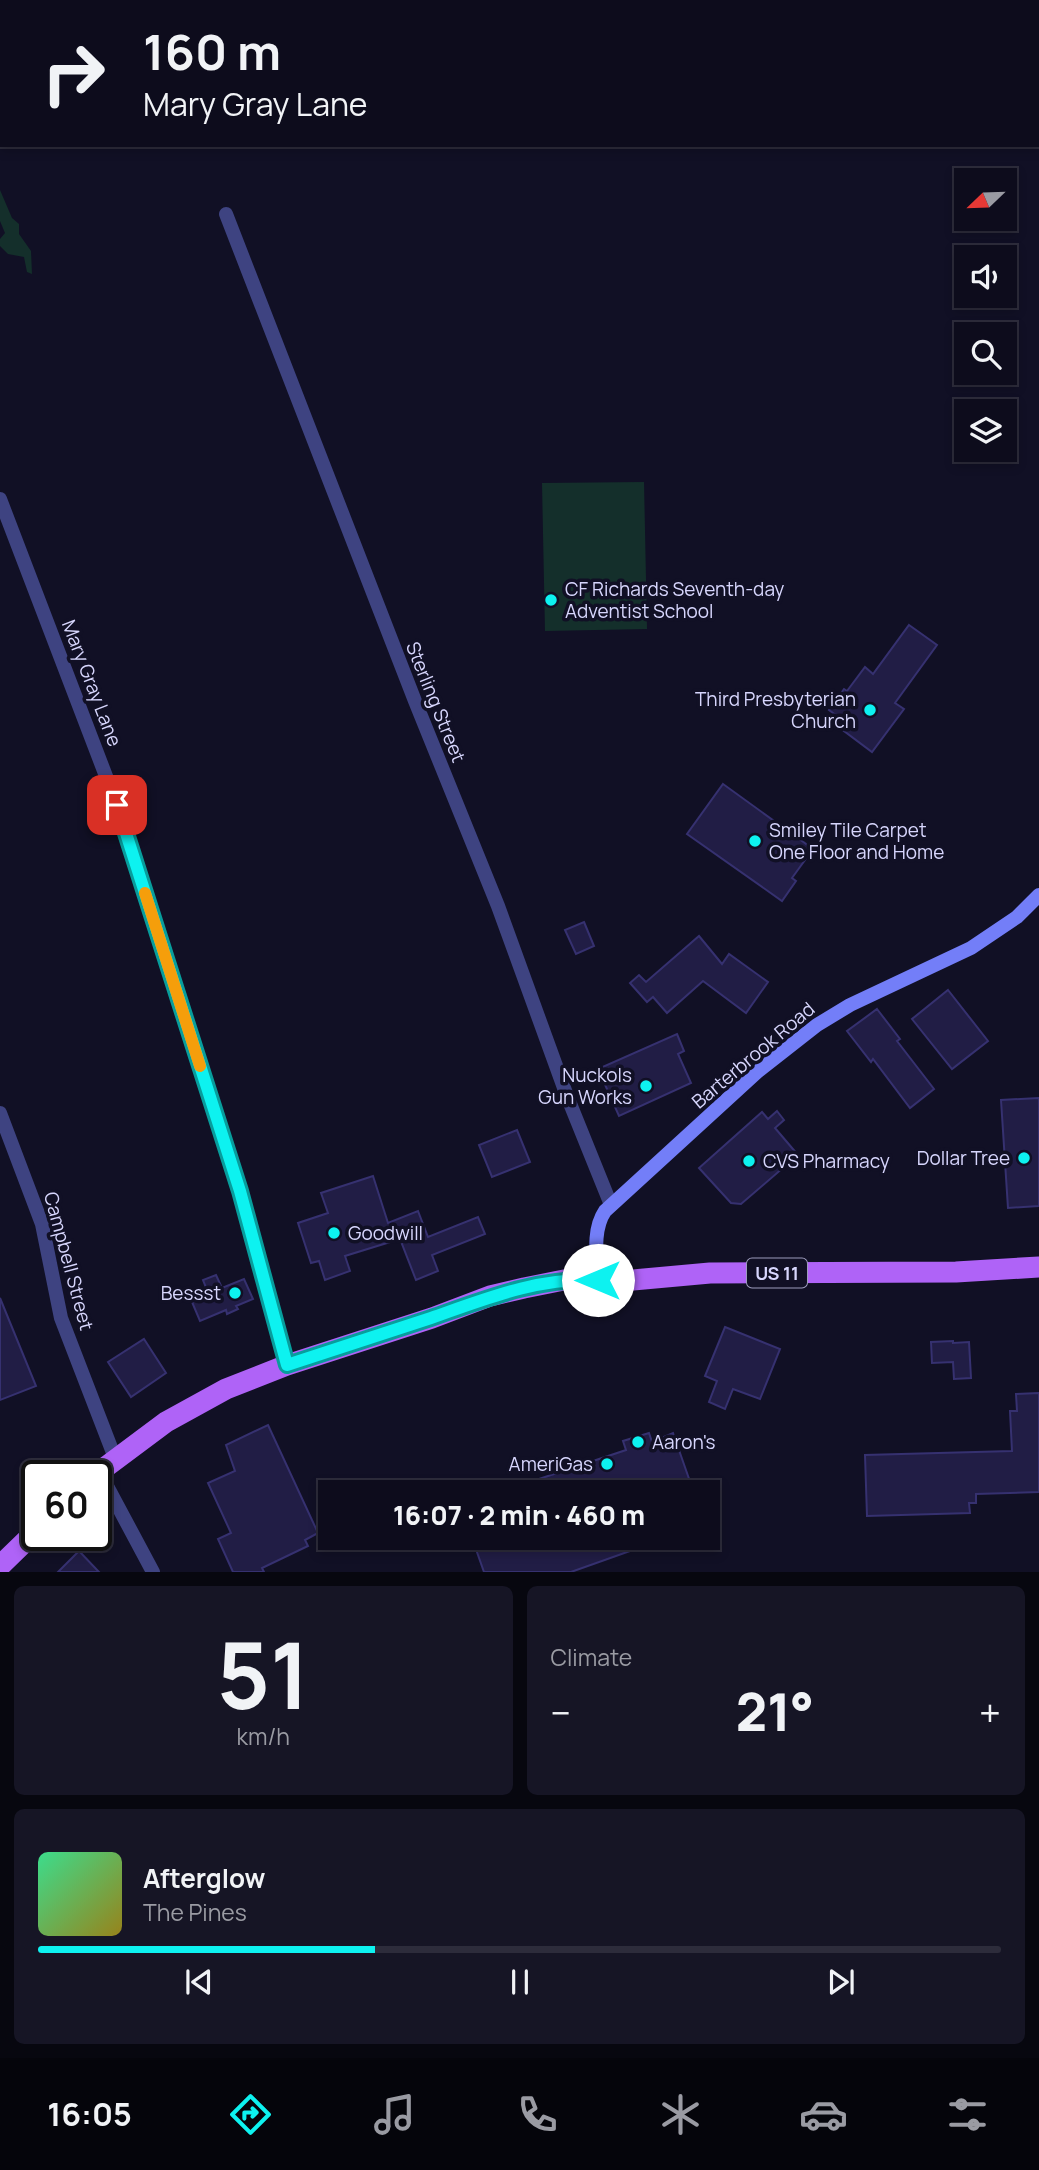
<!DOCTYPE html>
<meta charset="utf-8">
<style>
body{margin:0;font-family:Manrope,sans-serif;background:#161525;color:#f1f3f6;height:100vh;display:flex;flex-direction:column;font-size:26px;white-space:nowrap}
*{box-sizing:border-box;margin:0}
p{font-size:23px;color:#9a9ba3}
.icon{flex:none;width:38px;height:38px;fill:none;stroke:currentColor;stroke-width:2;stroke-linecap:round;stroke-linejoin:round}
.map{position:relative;height:1572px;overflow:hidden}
.side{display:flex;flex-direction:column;gap:14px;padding:14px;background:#07070f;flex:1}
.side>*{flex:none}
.hud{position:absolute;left:0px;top:0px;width:1040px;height:147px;box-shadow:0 4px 10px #0003,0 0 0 2px #2d2c3b;background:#0d0c1c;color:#f1f3f6;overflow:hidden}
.needle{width:46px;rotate:247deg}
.controls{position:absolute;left:954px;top:168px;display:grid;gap:14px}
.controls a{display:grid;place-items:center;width:63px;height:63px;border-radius:0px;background:#0d0c1c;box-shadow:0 4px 10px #0003,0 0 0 2px #2d2c3b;font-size:35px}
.speed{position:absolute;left:21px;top:1460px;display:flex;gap:14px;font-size:35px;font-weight:700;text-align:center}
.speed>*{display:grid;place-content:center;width:91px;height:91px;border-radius:50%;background:#0d0c1c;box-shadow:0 4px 10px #0003,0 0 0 2px #2d2c3b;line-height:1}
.speed .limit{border:4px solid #111;border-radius:10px;background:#fff;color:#111}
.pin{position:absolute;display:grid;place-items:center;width:60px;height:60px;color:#fff;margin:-30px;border-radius:14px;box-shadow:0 4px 10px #0006}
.me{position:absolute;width:77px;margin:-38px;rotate:270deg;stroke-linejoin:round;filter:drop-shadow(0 0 5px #0008)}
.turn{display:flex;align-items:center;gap:24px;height:147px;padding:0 28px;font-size:32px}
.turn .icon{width:91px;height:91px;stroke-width:2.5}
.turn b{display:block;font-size:49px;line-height:60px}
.big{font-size:52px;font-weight:800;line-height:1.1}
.side .card{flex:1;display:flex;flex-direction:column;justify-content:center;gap:10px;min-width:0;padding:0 24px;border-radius:10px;background:#161525}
.side .dial{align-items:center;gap:0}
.dial b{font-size:91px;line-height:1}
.song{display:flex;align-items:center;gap:21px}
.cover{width:84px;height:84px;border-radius:10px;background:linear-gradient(135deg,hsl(150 70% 55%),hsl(50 70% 35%))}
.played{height:7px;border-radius:4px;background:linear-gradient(90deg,#0df2f0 35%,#2d2c3b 35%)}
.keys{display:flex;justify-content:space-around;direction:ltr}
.heat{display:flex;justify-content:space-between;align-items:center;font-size:38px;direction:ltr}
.side .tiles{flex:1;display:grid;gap:14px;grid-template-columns:1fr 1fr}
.card:last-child{grid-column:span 2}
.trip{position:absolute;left:318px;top:1480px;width:402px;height:70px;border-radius:0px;background:#0d0c1c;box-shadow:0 4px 10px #0003,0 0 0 2px #2d2c3b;font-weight:800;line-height:70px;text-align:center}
.tab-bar{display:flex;height:112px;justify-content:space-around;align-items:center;background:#05050b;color:#9a9ba3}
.tab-bar .icon{width:49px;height:49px}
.tab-bar .selected{color:#0df2f0}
.tab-bar b{font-size:32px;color:#f1f3f6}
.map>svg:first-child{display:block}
.green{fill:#142f2b}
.building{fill:#211d45;stroke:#363170;stroke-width:2}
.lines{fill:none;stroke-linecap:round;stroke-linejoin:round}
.street{stroke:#3e4381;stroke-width:14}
.secondary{stroke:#737ef8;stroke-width:14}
.primary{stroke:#af63f7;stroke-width:21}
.route-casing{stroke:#089d9c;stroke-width:18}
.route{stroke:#0df2f0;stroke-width:12}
.slow{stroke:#f59e0b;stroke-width:12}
.poi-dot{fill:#0df2f0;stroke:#111025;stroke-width:2.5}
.labels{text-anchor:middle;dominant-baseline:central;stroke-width:7;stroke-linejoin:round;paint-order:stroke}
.shield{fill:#111025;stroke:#9c9bbc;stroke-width:2}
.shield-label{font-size:18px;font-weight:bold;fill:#d7d6fd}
.poi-label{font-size:19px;fill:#d7d6fd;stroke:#111025;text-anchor:start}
.street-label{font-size:19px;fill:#d7d6fd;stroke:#111025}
</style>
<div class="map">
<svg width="1039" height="1572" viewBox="0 0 1039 1572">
<rect width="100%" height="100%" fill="#111025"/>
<g class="green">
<path d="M0 190 12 218 19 224V234L31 251 32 274 27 272 24 257 8 254 0 246V239L5 233 0 221Z"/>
<path d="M644 482 647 629 545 631 542 483Z"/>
</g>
<g class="building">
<path d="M909 625 937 645 895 703 904 709 872 752 832 722 837 716 829 710 844 689 847 691 865 667 873 674Z"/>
<path d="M723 784 813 849 792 878 796 881 782 901 687 834Z"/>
<path d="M584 922 594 946 576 954 565 930Z"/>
<path d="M699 936 722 964 729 954 768 982 746 1013 703 981 667 1013 653 997 647 1002 630 983 639 975 646 982Z"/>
<path d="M948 990 988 1041 952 1069 912 1019Z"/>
<path d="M877 1009 900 1039 897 1041 934 1089 910 1108 873 1059 871 1062 847 1031Z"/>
<path d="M677 1034 684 1051 678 1054 691 1083 619 1116 598 1069Z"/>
<path d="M1039 1098V1206L1008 1208 1001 1100Z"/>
<path d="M777 1111 784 1120 775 1128 798 1155 741 1204 731 1203 699 1168 762 1112 768 1119Z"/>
<path d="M517 1130 530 1162 492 1177 479 1145Z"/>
<path d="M373 1176 388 1223 418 1211 428 1237 478 1217 485 1234 432 1255 438 1271 416 1280 400 1239 345 1256 350 1271 325 1280 319 1261 311 1263 298 1223 328 1213 321 1193Z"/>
<path d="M216 1275 222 1288 244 1279 253 1299 236 1306 238 1309 227 1314 226 1310 200 1321 192 1302 209 1295 203 1280Z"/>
<path d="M0 1298 36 1386 0 1400Z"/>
<path d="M725 1327 780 1349 760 1399 733 1389 725 1409 709 1402 717 1381 705 1376Z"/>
<path d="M144 1339 166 1373 131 1397 108 1362Z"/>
<path d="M953 1341V1343L969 1342 971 1378 954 1379 953 1362 932 1363 931 1342Z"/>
<path d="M1039 1393V1492L976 1494V1503H969L970 1513 867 1516 865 1455 1012 1451 1010 1411H1017L1016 1394Z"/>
<path d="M268 1425 318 1533 305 1540 308 1546 262 1568 264 1572H233L218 1539 231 1533 208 1483 235 1471 226 1445Z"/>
<path d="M649 1433 652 1442 673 1433 694 1493H502V1488L533 1481 626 1450 623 1441Z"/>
<path d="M472 1538H661V1540L571 1572H484Z"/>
<path d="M79 1551 99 1572H58Z"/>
</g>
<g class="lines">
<g class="street">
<path d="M421 2 424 0"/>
<path d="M226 214 415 701 498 906 567 1096 611 1205"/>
<path d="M0 499 117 805 240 1191 287 1365"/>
<path d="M0 1113 42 1224 61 1318 115 1458"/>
<path d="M99 1471 153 1572"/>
</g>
<path class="secondary" d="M598 1280C597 1258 592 1230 605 1211L757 1072 817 1025 850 1005 971 948 1017 917 1039 895"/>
<g class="primary">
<path d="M95 1475 166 1422 226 1389 287 1365 432 1318 490 1296 524 1288 569 1279 633 1280 710 1273 956 1272 1039 1267"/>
<path d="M0 1566 37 1530"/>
</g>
</g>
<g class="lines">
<defs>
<path id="route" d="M117 805 240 1191 287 1365C335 1349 383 1334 431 1318 488 1298 536 1278 598 1280"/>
</defs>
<use href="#route" class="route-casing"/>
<use href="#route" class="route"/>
<path class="slow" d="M145 893 200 1066"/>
</g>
<g class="poi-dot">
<circle cx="551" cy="600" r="7"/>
<circle cx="870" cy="710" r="7"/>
<circle cx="755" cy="841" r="7"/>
<circle cx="646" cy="1086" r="7"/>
<circle cx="1024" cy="1158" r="7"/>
<circle cx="749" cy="1161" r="7"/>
<circle cx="334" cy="1233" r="7"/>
<circle cx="235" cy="1293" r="7"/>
<circle cx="638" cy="1442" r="7"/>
<circle cx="607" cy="1464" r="7"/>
</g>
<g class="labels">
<rect class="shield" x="747" y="1258.5" width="60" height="29" rx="5"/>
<g class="shield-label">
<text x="777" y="1273">US 11</text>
</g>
<g class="poi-label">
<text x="565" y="589">CF Richards Seventh-day<tspan x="565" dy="22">Adventist School</tspan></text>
<text x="856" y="699" text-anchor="end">Third Presbyterian<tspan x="856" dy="22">Church</tspan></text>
<text x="769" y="830">Smiley Tile Carpet<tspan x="769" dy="22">One Floor and Home</tspan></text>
<text x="632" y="1075" text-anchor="end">Nuckols<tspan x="632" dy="22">Gun Works</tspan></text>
<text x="1010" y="1158" text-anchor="end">Dollar Tree</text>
<text x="763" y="1161">CVS Pharmacy</text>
<text x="348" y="1233">Goodwill</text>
<text x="221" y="1293" text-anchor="end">Bessst</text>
<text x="652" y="1442">Aaron's</text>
<text x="593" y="1464" text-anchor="end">AmeriGas</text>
</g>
<g class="street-label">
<text transform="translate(92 683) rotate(69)">Mary Gray Lane</text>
<text transform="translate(436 702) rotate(68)">Sterling Street</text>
<text transform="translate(753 1055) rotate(-40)">Barterbrook Road</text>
<text transform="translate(69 1261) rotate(75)">Campbell Street</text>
</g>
</g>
</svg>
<div class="controls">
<a><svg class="needle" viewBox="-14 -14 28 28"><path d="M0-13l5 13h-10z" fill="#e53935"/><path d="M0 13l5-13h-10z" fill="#9a9ba3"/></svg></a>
<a><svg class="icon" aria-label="sound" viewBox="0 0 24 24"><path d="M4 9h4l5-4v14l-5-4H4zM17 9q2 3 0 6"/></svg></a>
<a><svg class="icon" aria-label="search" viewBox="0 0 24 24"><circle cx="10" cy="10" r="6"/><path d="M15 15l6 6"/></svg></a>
<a><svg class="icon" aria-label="layers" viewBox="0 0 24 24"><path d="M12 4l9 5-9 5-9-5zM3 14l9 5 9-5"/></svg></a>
</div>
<div class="speed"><div class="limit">60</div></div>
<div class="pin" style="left:117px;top:805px;background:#d93025"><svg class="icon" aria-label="arrive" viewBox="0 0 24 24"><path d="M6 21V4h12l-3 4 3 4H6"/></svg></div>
<svg class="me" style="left:598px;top:1280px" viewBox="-20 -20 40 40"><circle r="19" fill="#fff"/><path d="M0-13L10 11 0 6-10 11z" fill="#0df2f0"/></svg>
<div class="trip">16:07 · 2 min · 460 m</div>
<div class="hud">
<div class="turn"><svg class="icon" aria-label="right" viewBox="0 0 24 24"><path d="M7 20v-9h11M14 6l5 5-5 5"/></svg><div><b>160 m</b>Mary Gray Lane</div></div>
</div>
</div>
<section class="side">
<div class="tiles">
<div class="card dial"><b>51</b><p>km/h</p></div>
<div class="card"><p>Climate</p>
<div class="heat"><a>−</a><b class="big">21°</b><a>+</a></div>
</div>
<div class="card">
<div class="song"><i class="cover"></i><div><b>Afterglow</b><p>The Pines</p></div></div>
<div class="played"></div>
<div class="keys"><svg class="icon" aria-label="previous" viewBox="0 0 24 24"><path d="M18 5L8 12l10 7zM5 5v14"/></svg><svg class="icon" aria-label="pause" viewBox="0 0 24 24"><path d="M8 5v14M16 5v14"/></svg><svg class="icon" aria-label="next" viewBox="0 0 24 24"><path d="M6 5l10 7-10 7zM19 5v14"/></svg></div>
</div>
</div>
</section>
<nav class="tab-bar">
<b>16:05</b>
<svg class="icon selected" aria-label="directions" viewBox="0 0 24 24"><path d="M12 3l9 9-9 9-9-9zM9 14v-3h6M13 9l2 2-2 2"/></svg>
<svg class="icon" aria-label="music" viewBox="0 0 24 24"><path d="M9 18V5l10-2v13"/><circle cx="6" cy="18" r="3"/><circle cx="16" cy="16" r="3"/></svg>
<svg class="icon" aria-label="phone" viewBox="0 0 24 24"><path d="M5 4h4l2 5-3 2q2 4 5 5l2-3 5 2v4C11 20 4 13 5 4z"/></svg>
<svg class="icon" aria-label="climate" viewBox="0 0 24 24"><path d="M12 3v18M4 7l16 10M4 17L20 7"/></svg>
<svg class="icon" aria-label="car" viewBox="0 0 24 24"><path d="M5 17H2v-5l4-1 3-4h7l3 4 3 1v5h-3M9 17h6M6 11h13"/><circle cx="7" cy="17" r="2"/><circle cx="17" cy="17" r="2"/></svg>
<svg class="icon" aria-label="filters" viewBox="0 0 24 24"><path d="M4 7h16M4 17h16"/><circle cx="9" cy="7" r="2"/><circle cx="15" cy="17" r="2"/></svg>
</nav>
